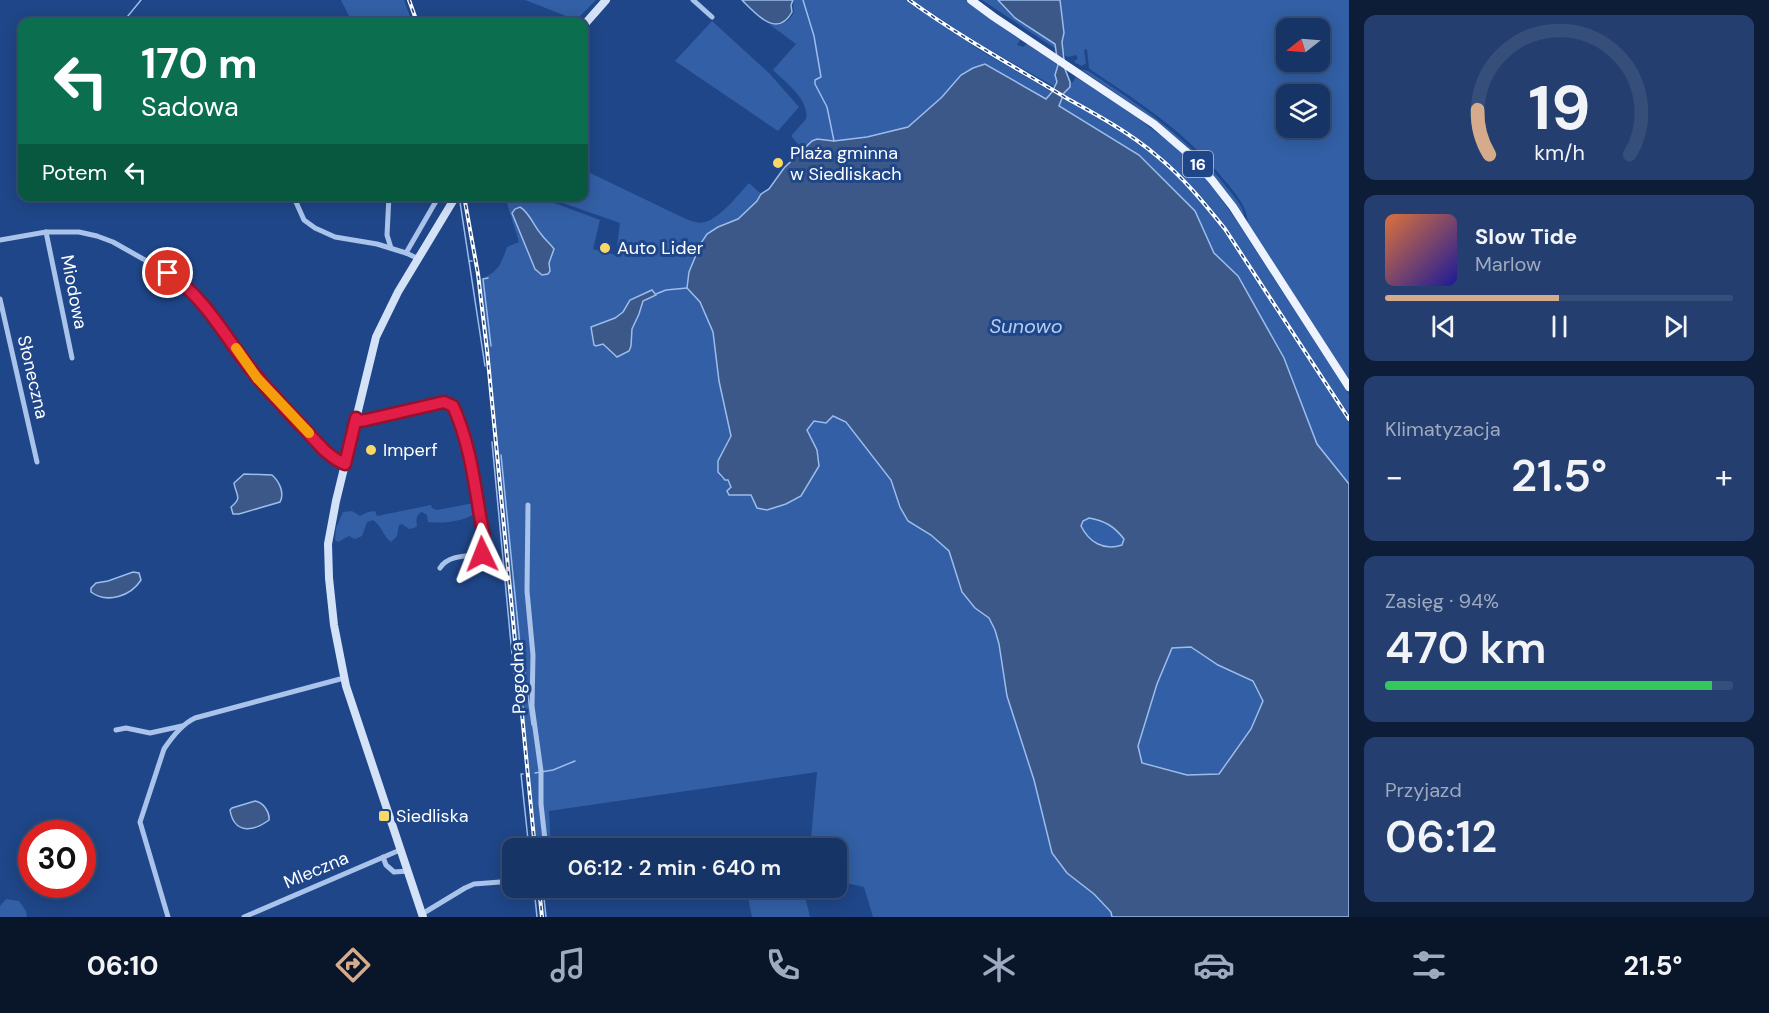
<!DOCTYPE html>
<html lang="pl">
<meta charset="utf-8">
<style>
body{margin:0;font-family:"DM Sans",sans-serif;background:#243f6f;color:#f1f3f6;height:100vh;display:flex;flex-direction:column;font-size:22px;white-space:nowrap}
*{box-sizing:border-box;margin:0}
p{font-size:20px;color:#9eaabf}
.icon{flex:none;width:33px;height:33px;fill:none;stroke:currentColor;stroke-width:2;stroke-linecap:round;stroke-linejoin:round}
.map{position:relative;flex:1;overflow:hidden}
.sheet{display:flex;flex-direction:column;gap:15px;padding:15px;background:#0d1d38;width:420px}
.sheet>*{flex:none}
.banner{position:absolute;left:18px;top:18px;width:570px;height:183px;border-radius:12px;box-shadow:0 3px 15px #0003,0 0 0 2px #364f7a;background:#0b6e4f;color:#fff;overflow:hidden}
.needle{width:39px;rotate:253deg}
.buttons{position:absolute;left:1276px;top:18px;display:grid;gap:12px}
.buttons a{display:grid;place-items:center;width:54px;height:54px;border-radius:12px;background:#173466;box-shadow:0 3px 15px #0003,0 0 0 2px #364f7a;font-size:30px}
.speed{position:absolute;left:18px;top:820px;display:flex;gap:12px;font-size:30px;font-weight:700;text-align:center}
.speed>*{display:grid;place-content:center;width:78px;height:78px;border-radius:50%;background:#173466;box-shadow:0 3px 15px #0003,0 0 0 2px #364f7a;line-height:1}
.speed .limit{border:9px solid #d22;background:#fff;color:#111}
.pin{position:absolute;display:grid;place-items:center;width:51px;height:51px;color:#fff;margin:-26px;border:3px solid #fff;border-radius:50%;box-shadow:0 2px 6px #0007}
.me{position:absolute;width:66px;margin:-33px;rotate:358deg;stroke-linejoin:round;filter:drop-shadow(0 0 4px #0008)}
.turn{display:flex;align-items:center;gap:21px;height:126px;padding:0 24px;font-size:27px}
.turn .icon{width:78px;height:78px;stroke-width:2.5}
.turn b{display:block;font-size:42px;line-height:51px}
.then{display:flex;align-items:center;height:57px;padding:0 24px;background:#0003;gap:12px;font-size:22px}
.big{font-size:45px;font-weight:600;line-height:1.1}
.sheet .card{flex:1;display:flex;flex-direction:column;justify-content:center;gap:9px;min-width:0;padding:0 21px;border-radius:12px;background:#243f6f}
.sheet .dial{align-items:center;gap:0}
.dial svg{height:156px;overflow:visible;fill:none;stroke:#364f7a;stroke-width:7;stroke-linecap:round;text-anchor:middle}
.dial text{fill:#f1f3f6;stroke:none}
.song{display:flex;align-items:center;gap:18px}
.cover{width:72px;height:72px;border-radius:9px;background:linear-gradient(135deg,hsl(20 70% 55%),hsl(240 70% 35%))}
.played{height:6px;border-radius:3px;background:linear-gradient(90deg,#d6ab8b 50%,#364f7a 50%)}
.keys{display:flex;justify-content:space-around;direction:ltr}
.heat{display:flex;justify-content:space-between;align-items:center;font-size:33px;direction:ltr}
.charge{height:9px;border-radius:4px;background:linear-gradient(90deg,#34c759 94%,#364f7a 0)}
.trip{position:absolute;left:502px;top:838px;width:345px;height:60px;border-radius:12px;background:#173466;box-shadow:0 3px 15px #0003,0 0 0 2px #364f7a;font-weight:600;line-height:60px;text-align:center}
.tab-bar{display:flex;height:96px;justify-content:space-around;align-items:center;background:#091529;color:#9eaabf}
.tab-bar .icon{width:42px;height:42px}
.tab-bar .active{color:#d6ab8b}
.tab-bar b{font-size:27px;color:#f1f3f6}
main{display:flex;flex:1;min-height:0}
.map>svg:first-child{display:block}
.green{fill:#325fa5;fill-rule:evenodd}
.water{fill:#3b5888;stroke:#9cbdec;stroke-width:1.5;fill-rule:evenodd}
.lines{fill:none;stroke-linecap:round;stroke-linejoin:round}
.stream{stroke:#9cbdec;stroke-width:1.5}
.minor{stroke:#a9c3eb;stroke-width:5}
.secondary{stroke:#d4e2f8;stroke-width:8}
.primary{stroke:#edf3fe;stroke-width:8}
.rail-casing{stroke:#fff;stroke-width:4}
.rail{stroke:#1f4688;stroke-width:1.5;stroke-dasharray:4.5;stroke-linecap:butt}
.route-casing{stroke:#92132f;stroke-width:15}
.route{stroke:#e11d48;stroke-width:10}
.slow{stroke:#f59e0b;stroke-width:10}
.poi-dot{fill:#f9d868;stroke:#1f4688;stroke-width:2}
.labels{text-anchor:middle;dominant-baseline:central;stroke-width:6;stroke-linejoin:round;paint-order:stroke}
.shield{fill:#1f4688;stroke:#bcc8db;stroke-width:1.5}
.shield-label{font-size:16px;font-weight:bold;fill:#fff}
.poi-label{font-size:18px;fill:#fff;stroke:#1f4688;text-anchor:start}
.street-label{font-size:18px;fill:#fff;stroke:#1f4688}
.water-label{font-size:20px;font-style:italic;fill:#b4cdf2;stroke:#1f4688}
</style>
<main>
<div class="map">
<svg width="1349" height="917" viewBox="0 0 1349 917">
<rect width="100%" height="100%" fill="#1f4688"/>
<g class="green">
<path d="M341 0H404L412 22H352Z"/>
<path d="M525 0H596L576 20Z"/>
<path d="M794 0H906L978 49 1052 92 1046 99 961 75 942 97 908 127 867 137 834 141 817 139 812 141 803 150 791 136 806 119C810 100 785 82 773 70L796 44 769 24C780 26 789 23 794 12L793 6Z"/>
<path d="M912 0H965L1020 40 1017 45 1023 47 1027 44 1058 65 1055 75 1057 82 1055 87 981 45Z"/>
<path d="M982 0H998L1015 18 1055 44 1056 49Z"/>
<path d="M1060 0H1349V380L1248 224C1247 206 1236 194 1225 181 1186 132 1142 104 1091 70L1089 68 1087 49 1084 50 1086 63 1082 66 1074 62 1078 58 1076 55 1068 57 1063 54 1062 42 1064 38V33ZM1287 28H1320V62H1287ZM1287 94H1320V128H1287Z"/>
<path d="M712 21 769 73 799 107 778 131 675 61Z"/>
<path d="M1080 69 1088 71C1141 106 1189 138 1229 190 1235 198 1245 208 1244 218 1199 147 1147 114 1080 69Z"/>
<path d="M1076 77 1136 117 1176 147 1191 162 1215 190 1238 223 1349 394V484L1317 444 1284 358 1238 276 1214 253 1195 211 1059 106 1064 93 1070 87V82L1072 83Z"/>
<path d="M584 170 686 219C692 221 698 224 705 222 720 218 739 194 749 183L761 194 757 201 738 219 718 227 701 243 687 288 700 302 713 332 719 381 731 436 718 461 720 477 724 480H728L731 487 729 495H751L757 507 817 450 807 430 814 421 826 422 833 416 846 422 891 480 900 507 908 521 931 535 949 551 975 608 989 618 995 630 999 644 1007 696 1034 780 1052 853 1067 873 1094 894 1111 912 1112 917H873L864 887 837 881V849H810L817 772 549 811 551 849H537L481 279C498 272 501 265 507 247L519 242 505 197H538L600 220 593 249 616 255 620 223 546 197 584 196ZM652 290 656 295 643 301 639 314 632 329 631 346 614 356 603 344H600L592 327 615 318Z"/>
<path d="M474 503 481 505 482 509C468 521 446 524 428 522L427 515 422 512C416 515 416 519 417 526L414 528 409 529 402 524 399 525 397 536 391 542C384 537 381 525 373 520L367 522 362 536 355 539 349 536 338 542 335 540 336 528 343 512 352 511 360 516 368 512 375 511 377 516 431 505 432 508 437 510Z"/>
<path d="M1089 518C1105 521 1114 526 1124 539L1122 545C1103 551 1089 542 1081 526L1083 521Z"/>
<path d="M1191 647 1218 665 1253 681 1263 702 1251 729 1219 774 1187 775 1142 764 1138 746 1157 684 1172 648Z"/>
<path d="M746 888H803L810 917H752Z"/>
<path d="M6 899 19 901 26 911 27 917H0V906Z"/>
</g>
<g class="water">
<path d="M742 0H793L791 5 792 12C777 39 756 14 742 0Z"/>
<path d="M998 0H1060L1064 33 1062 42 1065 69 1070 82V87L1064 93 1059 106 1139 155 1195 211 1214 253 1238 276 1284 358 1317 444 1349 484V917H1112L1111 912 1094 894 1067 873 1052 853 1034 780 1007 696 999 644 995 630 989 618 975 608 962 592 949 551 931 535 908 521 900 507 891 480 846 422 833 416 826 423 814 421 807 430 817 450 819 466 801 496 786 504 767 510 757 508 751 495H729L727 491 731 487 728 480H725L718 472V461L731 436 719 381 713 332 700 302 687 288 689 272 701 243 707 234 718 227 738 219 757 201 761 194 769 189 784 168 812 141 817 139 834 141 867 137 908 127 942 97 961 75 973 68 985 64 1046 99 1052 92 1057 82 1055 75 1058 65 1055 44 1015 18ZM1089 518C1105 521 1114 526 1124 539L1122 545C1103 551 1089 542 1081 526L1083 521ZM1191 647 1218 665 1253 681 1263 701 1251 729 1219 774 1187 775 1142 763 1138 746 1157 684 1172 648Z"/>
<path d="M520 207C530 213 533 225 541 234 545 240 550 243 554 249L549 263 550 271 548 274 542 275 535 269 512 213 515 209Z"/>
<path d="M652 290 656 295 643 301 639 314 632 329 631 346 629 351 617 357 603 344 596 346 594 345 591 327 615 318 623 312 630 300Z"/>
<path d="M244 474 272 475C279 481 285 493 280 502L239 514H233L231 507C243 497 236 496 234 483Z"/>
<path d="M133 572 139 573 141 580C131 596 107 604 91 592V588L96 583 108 581Z"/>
<path d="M255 801C263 802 270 812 269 820 253 832 234 834 230 810L232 808Z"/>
</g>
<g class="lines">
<g class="stream">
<path d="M803 0 814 36 821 77 815 80V84L827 107 834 141"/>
<path d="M123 22 141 0"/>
<path d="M460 202 469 261H472"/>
<path d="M469 261 485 366"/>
<path d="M488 278 483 279 491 346"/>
<path d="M656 294 666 290 687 288"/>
<path d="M492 442 517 708"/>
<path d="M501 455 522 665 524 667 532 725"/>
<path d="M535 773 553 770 575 761"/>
<path d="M523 774H521L529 849"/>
<path d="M534 888 537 917"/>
<path d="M543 888 546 917"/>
</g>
<g class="minor">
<path d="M693 0 712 17"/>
<path d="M389 196 387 235 391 248"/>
<path d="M296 202 304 220 315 228 335 237 377 244 406 253"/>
<path d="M46 232 72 358"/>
<path d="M0 240 46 232H79L97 236 113 242 168 273 193 292 219 324 257 378 324 450 334 459 345 464"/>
<path d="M419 259 406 253 439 196"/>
<path d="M0 299 37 462"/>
<path d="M356 419 359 421 366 420 444 402 453 406 472 467 485 549 482 554C468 556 448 555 440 568"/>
<path d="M528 505 527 591 533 655 532 706 541 771V804L546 849"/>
<path d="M116 730 126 728 150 733 182 726"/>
<path d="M383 857 386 865 394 872 408 871"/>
<path d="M422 914 465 888 474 884 513 881"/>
<path d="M168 917 140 822 164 749C172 737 182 724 195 718L344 678"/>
<path d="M244 917 400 850"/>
</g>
<g class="secondary">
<path d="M584 25 606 0"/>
<path d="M423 917 346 686 334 625 329 578 328 544 336 501 376 337 398 292 456 196"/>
</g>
<path class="primary" d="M971 0 994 17 1154 124 1190 155 1212 180 1233 207 1349 387"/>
<defs>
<g id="rail">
<path d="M409 0 417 22"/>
<path d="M909 0C960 37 1015 67 1068 99 1099 116 1130 133 1157 156 1183 177 1204 203 1225 229L1349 419"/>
<path d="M464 196 478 274 487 350 535 849"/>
<path d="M539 888 542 917"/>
</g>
</defs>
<use href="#rail" class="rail-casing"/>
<use href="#rail" class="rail"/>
</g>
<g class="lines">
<defs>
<path id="route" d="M168 273C209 300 227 342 258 378 279 403 302 426 324 450 331 456 336 461 345 464L356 418 359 421 366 420 444 402 453 406C469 441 474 479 480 516 482 527 487 544 482 554"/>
</defs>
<use href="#route" class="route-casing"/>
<use href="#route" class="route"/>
<path class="slow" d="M236 348 257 378 309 433"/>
</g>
<g class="poi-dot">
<circle cx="778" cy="163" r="6"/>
<circle cx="605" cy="248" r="6"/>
<circle cx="371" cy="450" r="6"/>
<rect x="378" y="810" width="12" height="12" rx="3"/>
</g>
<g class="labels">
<rect class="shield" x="1183" y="151" width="30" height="26" rx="4.5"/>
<g class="shield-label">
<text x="1198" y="164">16</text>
</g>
<g class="poi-label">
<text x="790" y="153">Plaża gminna<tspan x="790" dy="21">w Siedliskach</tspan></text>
<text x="617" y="248">Auto Lider</text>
<text x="383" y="450">Imperf</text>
<text x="396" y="816">Siedliska</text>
</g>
<g class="street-label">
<text transform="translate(74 292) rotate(79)">Miodowa</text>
<text transform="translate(33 377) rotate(77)">Słoneczna</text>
<text transform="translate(518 678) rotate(-92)">Pogodna</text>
<text transform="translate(316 870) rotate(-23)">Mleczna</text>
</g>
<g class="water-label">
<text x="1026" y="326">Sunowo</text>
</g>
</g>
</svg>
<div class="buttons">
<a><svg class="needle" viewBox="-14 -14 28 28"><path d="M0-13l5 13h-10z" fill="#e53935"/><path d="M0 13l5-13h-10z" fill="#9eaabf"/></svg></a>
<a><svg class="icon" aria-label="layers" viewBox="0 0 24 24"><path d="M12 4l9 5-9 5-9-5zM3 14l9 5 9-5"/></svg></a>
</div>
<div class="speed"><div class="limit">30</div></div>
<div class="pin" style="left:168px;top:273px;background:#d93025"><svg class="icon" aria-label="arrive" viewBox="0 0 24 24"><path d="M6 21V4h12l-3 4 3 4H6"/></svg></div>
<svg class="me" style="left:482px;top:554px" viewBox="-20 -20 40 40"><path d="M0-17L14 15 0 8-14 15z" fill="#e11d48" stroke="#fff" stroke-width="4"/></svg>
<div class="trip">06:12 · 2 min · 640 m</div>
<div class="banner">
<div class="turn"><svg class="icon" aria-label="left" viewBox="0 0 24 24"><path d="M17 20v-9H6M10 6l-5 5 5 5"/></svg><div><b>170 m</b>Sadowa</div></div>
<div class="then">Potem<svg class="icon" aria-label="left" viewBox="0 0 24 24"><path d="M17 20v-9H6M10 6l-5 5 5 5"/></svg></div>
</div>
</div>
<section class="sheet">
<div class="card dial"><svg viewBox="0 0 100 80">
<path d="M14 69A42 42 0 1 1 86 69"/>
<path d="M14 69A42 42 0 0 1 8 46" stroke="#d6ab8b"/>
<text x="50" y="56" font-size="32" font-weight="700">19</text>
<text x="50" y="72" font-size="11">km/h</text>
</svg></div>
<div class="card">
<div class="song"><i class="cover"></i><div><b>Slow Tide</b><p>Marlow</p></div></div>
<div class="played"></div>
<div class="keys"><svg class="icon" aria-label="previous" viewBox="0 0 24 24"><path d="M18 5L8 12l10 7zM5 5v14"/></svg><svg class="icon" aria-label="pause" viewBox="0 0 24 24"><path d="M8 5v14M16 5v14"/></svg><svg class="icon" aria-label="next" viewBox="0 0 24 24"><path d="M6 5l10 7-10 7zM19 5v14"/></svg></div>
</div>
<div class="card"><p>Klimatyzacja</p>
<div class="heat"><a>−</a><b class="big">21.5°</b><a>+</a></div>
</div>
<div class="card"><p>Zasięg · 94%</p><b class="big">470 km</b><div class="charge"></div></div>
<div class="card"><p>Przyjazd</p><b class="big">06:12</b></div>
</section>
</main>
<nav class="tab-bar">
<b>06:10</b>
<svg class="icon active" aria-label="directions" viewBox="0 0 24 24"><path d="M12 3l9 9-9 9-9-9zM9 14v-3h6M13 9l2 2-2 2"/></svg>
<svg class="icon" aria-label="music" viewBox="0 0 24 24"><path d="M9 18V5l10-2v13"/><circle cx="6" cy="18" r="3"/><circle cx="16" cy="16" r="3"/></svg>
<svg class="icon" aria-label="phone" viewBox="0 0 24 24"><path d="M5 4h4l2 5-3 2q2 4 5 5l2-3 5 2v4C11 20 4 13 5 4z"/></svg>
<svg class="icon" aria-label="climate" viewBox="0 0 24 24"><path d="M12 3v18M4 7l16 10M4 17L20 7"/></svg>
<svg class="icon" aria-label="car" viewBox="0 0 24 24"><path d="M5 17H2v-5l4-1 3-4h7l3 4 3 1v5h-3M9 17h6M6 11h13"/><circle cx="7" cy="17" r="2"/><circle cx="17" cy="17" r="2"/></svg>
<svg class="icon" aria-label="filters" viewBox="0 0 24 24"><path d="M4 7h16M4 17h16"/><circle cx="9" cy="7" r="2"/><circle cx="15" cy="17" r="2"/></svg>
<b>21.5°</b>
</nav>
